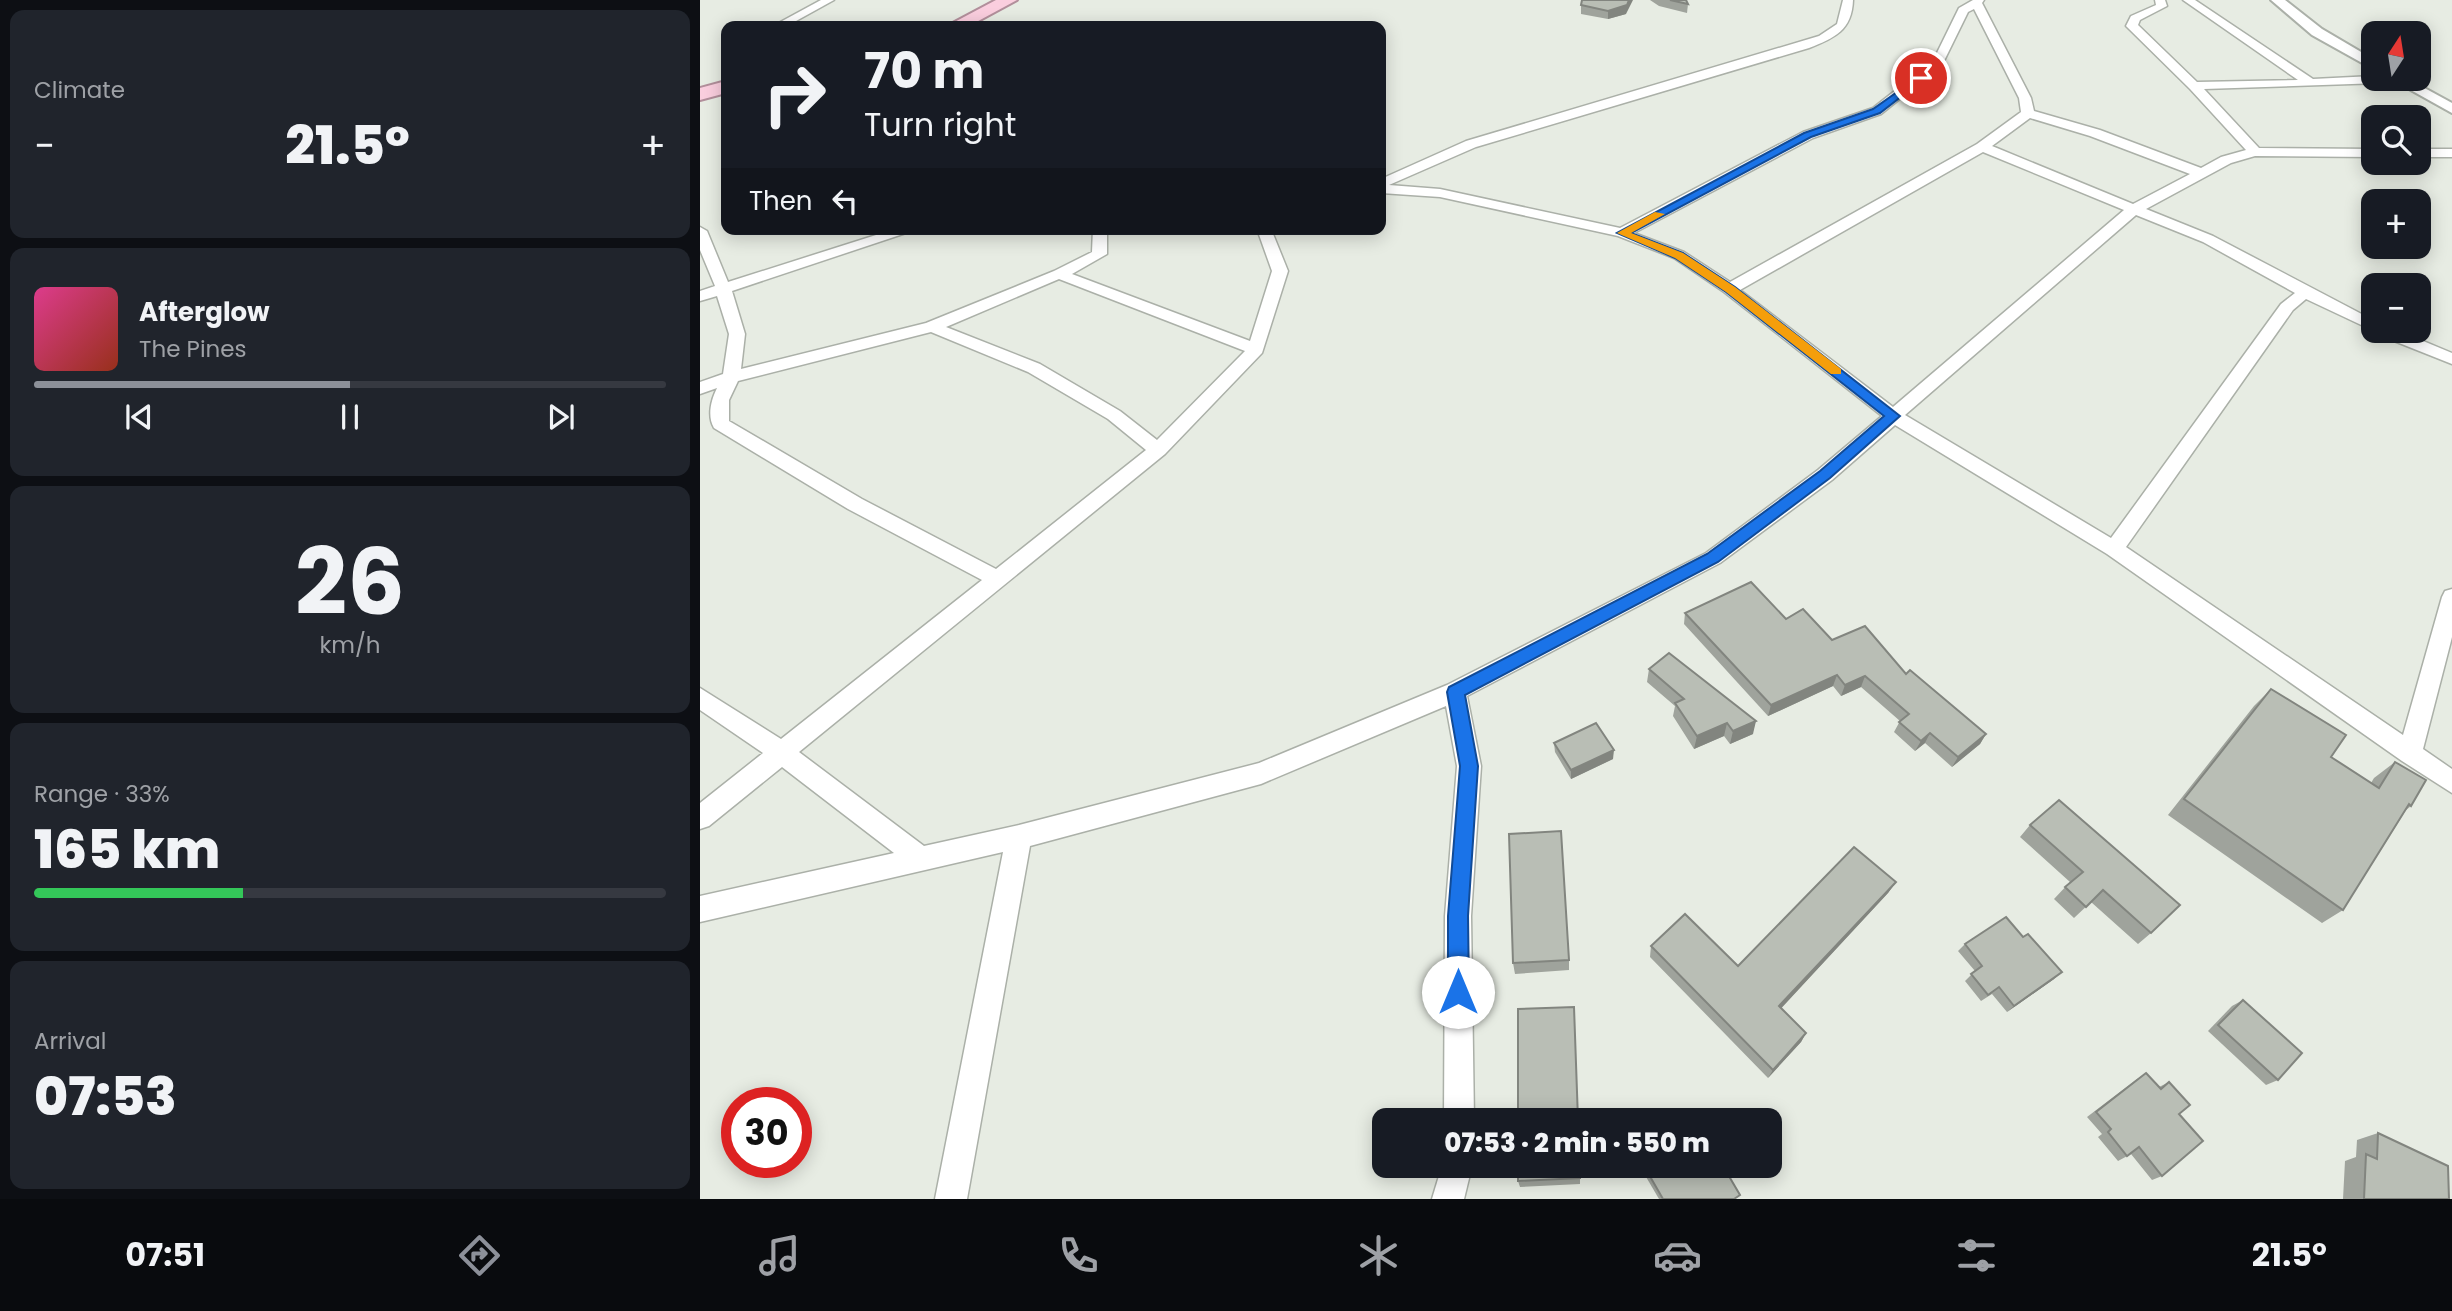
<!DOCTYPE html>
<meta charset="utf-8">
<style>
body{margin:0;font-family:Poppins,sans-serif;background:#20242c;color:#f1f3f6;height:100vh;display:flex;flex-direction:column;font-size:26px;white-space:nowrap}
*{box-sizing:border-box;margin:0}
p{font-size:23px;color:#9ea1a6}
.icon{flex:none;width:38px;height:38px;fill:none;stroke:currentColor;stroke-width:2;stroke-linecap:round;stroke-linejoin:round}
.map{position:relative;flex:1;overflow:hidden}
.details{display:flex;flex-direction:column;gap:10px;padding:10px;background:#0d0f14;width:700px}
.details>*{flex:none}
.guide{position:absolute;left:21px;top:21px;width:665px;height:214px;border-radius:14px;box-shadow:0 4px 18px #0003;background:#171b24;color:#f1f3f6;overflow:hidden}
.needle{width:46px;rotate:12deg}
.controls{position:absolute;left:1661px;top:21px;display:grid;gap:14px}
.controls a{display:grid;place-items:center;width:70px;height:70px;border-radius:14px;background:#171b24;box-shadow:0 4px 18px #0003;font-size:35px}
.speed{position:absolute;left:21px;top:1087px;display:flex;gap:14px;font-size:35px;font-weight:700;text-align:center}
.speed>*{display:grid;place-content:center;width:91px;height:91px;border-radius:50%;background:#171b24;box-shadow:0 4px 18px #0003;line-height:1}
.speed .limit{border:10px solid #d22;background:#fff;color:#111}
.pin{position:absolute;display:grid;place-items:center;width:60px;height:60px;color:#fff;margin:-30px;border:4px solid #fff;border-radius:50%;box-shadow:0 2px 7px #0007}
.me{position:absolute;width:77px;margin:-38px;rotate:0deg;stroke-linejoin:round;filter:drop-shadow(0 0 5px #0008)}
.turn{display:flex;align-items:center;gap:24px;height:147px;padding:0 28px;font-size:32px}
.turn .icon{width:91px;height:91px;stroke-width:2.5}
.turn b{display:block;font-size:49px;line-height:60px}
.then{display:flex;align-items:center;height:66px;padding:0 28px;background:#0003;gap:14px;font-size:26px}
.big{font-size:52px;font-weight:800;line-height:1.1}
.details .tile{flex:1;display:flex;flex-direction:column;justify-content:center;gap:10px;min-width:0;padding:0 24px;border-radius:14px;background:#20242c}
.details .dial{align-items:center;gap:0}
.dial b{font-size:91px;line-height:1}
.song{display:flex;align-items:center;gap:21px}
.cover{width:84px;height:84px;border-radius:10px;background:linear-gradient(135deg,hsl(330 70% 55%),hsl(10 70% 35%))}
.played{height:7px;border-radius:4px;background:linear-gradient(90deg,#8c9099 50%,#363941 50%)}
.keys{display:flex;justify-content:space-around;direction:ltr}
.heat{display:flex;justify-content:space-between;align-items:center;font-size:38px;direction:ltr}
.charge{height:10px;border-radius:5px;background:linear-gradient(90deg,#34c759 33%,#363941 0)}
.trip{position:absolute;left:672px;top:1108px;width:410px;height:70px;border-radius:14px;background:#171b24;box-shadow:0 4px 18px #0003;font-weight:800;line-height:70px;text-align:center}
.menu{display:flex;height:112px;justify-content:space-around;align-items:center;background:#090b0e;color:#9ea1a6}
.menu .icon{width:49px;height:49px}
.menu .selected{color:#8c9099}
.menu b{font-size:32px;color:#f1f3f6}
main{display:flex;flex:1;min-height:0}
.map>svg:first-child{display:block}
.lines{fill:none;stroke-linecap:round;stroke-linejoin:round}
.minor-casing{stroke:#abb0a8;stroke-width:3}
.tertiary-casing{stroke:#abb0a8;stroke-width:4}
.trunk-casing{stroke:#b28f9b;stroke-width:4}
.minor{fill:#fff;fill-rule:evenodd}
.tertiary{fill:#fff;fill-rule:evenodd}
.trunk{fill:#facede;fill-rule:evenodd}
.wall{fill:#9fa39c}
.shaded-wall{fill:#82857f}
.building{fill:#b9beb5;stroke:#82857f;stroke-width:2}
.route{fill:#1a73e8;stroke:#114b97;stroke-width:2}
.slow{fill:#f59e0b}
</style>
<main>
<section class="details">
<div class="tile"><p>Climate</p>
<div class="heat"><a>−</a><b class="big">21.5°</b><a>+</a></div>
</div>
<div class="tile">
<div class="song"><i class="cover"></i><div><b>Afterglow</b><p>The Pines</p></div></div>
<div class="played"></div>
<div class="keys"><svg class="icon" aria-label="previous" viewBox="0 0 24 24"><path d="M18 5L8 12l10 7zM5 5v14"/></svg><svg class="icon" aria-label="pause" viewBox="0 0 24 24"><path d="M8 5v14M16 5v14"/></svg><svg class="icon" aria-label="next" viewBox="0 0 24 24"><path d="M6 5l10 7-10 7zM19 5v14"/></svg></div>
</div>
<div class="tile dial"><b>26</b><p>km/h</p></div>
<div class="tile"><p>Range · 33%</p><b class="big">165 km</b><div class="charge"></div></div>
<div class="tile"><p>Arrival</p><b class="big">07:53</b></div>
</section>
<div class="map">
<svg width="1752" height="1199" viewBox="0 0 1752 1199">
<rect width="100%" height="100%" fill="#e7ece3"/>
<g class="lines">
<defs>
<g id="minor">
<path d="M121 0H134L87 26H73Z"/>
<path d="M1143 0H1153C1152 30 1135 38 1109 48L776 147 689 185 740 189 920 228 1103 132 1173 108 1233 61 1259 8 1273 0H1284L1282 3 1331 98 1334 111 1400 130 1501 168 1521 157 1546 150 1490 89 1426 26 1431 16 1456 5 1455 0H1465L1467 6 1440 20 1438 25 1497 82 1598 80 1483 0H1495L1613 79 1673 76V79H1687L1681 83 1504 89 1559 148 1673 149V157L1555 156 1531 163 1446 209 1513 236 1673 320 1674 331 1606 299 1593 310 1426 547 1703 735 1742 597 1745 591 1752 589V637L1723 749 1752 769V793L1702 761 1407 554 1195 425 1132 480 1020 563 767 696 781 766 771 916 774 1120H744L745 916 757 766 746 706 561 784 330 846 267 1199H235L303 852 0 922V896L194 853 82 767 9 826 0 829V803L63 753 0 710V688L81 739 282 580 148 509 14 428C7 416 11 400 17 388L0 394V382L23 374 29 334 17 296 0 301V291L15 286 0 250V227L7 231 28 282 195 229H218L32 291 45 334 41 369 226 323 354 271 392 252 393 229H407V254L372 274 550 341 572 271 557 229H571L588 271 562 353 465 454 99 752 224 846 319 825 559 763 747 685 1006 553 1118 470 1182 416 1024 292 974 258 918 236 740 197 681 193V179L766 141 1119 36 1137 24ZM1274 9 1319 98 1321 112 1277 144 1030 282 984 252 934 233 1113 138 1181 114 1242 65 1268 12ZM1330 118 1390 136 1490 174 1433 204 1292 146ZM1283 152 1424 210 1193 407 1040 290ZM1436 215 1503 242 1595 293 1581 304 1411 538 1205 415ZM359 279 545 351 457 440 420 411 340 364 246 327ZM231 332 328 372 408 419 446 450 296 569 162 499 29 421V400L38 381Z"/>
<rect x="1718" y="149" width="34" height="8"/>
<path d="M1677 331H1699L1752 353V364L1679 335Z"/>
<path d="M742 1166H772L764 1199H732Z"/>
</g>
<g id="tertiary">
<path d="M1571 0H1585L1622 29 1673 59V69L1612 35Z"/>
<path d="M1691 79H1708L1752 103V113Z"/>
</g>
<g id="trunk">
<path d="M296 0H317L269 26H247Z"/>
<path d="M26 81V93L0 100V88Z"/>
</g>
</defs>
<use href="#minor" class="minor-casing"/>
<use href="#tertiary" class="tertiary-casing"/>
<use href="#trunk" class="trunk-casing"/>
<use href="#minor" class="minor"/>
<use href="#tertiary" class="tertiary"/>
<use href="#trunk" class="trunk"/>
</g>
<g class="wall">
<path d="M950 0H986L988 4 987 13 959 6Z"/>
<path d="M881 5 926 14 908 19 881 14Z"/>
<path d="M985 613 1086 619 1206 674 1286 734 1280 744 1252 767 1225 743 1215 751 1194 732 1200 721 1161 687 1141 696 1133 686 1068 716 984 624Z"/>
<path d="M949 669 1053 734 1030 744 1024 736 994 749 973 716 975 706 947 682Z"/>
<path d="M1571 689 1631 757 1671 783 1674 778 1695 762 1711 806 1706 810 1643 910 1622 923 1468 815 1554 706Z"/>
<path d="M854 743 913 759 871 779 855 752Z"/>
<path d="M1330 825 1451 933 1438 944 1391 902 1374 918 1354 899 1370 882 1320 837Z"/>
<path d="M1196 882 1188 893 1081 1008 1106 1033 1101 1042 1068 1078 950 957 951 946 1038 966Z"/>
<path d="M1265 944 1354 979 1307 1012 1292 994 1281 1001 1265 981 1275 971 1258 951Z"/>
<path d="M869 960V970L815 974 813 963Z"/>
<path d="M1543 1000 1578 1080 1566 1085 1508 1031 1532 1006Z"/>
<path d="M1446 1073 1459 1087 1469 1082 1479 1114 1462 1176 1452 1180 1431 1154 1418 1161 1398 1137 1402 1134 1387 1117 1437 1079Z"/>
<path d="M1678 1133 1749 1199H1643L1645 1161 1656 1157 1657 1140Z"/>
<path d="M880 1166V1184L820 1187 818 1181Z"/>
<path d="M944 1166 1036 1199H959L942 1170Z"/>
</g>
<g class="shaded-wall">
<path d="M929 0H933L926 14 908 19V11Z"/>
<path d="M1137 675 1133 686 1068 716 1071 705Z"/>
<path d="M1165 676 1161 687 1141 696 1145 685Z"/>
<path d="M1056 721 1053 734 1030 744 1033 731Z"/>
<path d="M1027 723 1024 736 994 749 997 736Z"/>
<path d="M1230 733 1225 743 1215 751 1221 741Z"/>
<path d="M1286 734 1280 744 1252 767 1258 757Z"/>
<path d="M914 750 913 759 871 779V770Z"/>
<path d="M1196 882 1188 893 1074 1016 1079 1006Z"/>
<path d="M1362 972 1354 979 1307 1012 1314 1006Z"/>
<path d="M1106 1033 1101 1042 1068 1078 1073 1070Z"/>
</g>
<g class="building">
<path d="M882 0H929L927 5 908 11 881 5Z"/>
<path d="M970 0H986L988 4Z"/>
<path d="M1051 582 1086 619 1103 609 1132 640 1165 626 1206 674 1210 670 1286 734 1258 757 1230 733 1221 741 1199 722 1209 714 1165 676 1145 685 1137 675 1071 705 985 613Z"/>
<path d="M969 653 1056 721 1033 731 1027 723 997 736 975 703 984 699 949 669Z"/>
<path d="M1571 689 1646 735 1631 757 1679 788 1695 762 1726 780 1711 806 1709 804 1643 910 1484 799Z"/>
<path d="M896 723 914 750 871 770 854 743Z"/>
<path d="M1359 800 1480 905 1451 933 1403 890 1386 907 1365 887 1383 872 1330 825Z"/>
<path d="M861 831 869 960 813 963 809 834Z"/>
<path d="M1154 847 1196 882 1079 1006 1106 1033 1073 1070 951 946 985 914 1038 966Z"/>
<path d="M1306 917 1323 937 1328 934 1362 972 1314 1006 1299 987 1288 995 1271 974 1282 966 1265 944Z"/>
<path d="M1543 1000 1602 1053 1578 1080 1518 1025Z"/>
<path d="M874 1007 878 1120H818V1009Z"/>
<path d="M1446 1073 1461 1089 1469 1082 1490 1105 1479 1114 1503 1141 1462 1176 1439 1147 1427 1156 1408 1132 1411 1129 1396 1112Z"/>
<path d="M1678 1133 1748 1166 1749 1199H1664L1666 1154 1677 1159Z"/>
<path d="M818 1166H880V1178L818 1181Z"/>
<path d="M944 1166H1006L1007 1168 1010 1166H1023L1040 1195 1034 1199H963Z"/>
</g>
<path class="route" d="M1221 75 1224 76V79L1180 113 1111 137 931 233 983 253 1035 287 1200 416 1130 478 1018 562 765 695 778 766 768 916 769 992 766 1000 758 1003 751 1000 748 992V916L760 766 747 692 749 687 1007 554 1120 471 1184 416 1026 292 975 258 917 233 1104 133 1173 109Z"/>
<path class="slow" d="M955 212 965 214 931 233 983 253 1035 287 1141 369V374H1131L1026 292 975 258 917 233Z"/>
</svg>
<div class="controls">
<a><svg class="needle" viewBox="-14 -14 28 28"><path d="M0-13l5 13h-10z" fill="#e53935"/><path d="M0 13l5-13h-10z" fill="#9ea1a6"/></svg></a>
<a><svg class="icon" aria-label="search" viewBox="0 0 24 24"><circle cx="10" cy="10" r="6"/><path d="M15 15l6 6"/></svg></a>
<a>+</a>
<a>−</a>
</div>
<div class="speed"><div class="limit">30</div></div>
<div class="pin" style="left:1221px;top:78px;background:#d93025"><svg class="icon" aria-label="arrive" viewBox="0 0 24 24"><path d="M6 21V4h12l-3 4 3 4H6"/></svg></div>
<svg class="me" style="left:758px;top:992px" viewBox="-20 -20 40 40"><circle r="19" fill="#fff"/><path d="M0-13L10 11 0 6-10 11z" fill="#1a73e8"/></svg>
<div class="trip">07:53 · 2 min · 550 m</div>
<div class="guide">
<div class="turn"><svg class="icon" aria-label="right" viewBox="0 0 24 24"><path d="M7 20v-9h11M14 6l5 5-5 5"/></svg><div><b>70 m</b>Turn right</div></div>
<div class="then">Then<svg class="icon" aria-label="left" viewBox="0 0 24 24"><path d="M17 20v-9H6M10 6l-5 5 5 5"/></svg></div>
</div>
</div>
</main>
<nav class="menu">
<b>07:51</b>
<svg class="icon selected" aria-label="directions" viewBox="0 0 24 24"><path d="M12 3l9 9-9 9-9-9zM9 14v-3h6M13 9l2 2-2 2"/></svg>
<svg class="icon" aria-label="music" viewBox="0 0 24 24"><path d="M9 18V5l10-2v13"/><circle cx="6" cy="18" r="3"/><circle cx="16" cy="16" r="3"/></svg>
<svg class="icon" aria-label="phone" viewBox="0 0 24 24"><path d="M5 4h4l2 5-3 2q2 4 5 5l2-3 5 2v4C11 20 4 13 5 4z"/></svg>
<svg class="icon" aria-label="climate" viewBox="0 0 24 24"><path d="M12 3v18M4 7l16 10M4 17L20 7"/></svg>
<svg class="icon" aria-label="car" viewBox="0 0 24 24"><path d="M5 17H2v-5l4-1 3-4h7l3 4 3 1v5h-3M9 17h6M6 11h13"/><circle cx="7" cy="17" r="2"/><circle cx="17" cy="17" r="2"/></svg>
<svg class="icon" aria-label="filters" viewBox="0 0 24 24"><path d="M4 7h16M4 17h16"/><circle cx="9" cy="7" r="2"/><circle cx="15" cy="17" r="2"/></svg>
<b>21.5°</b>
</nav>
